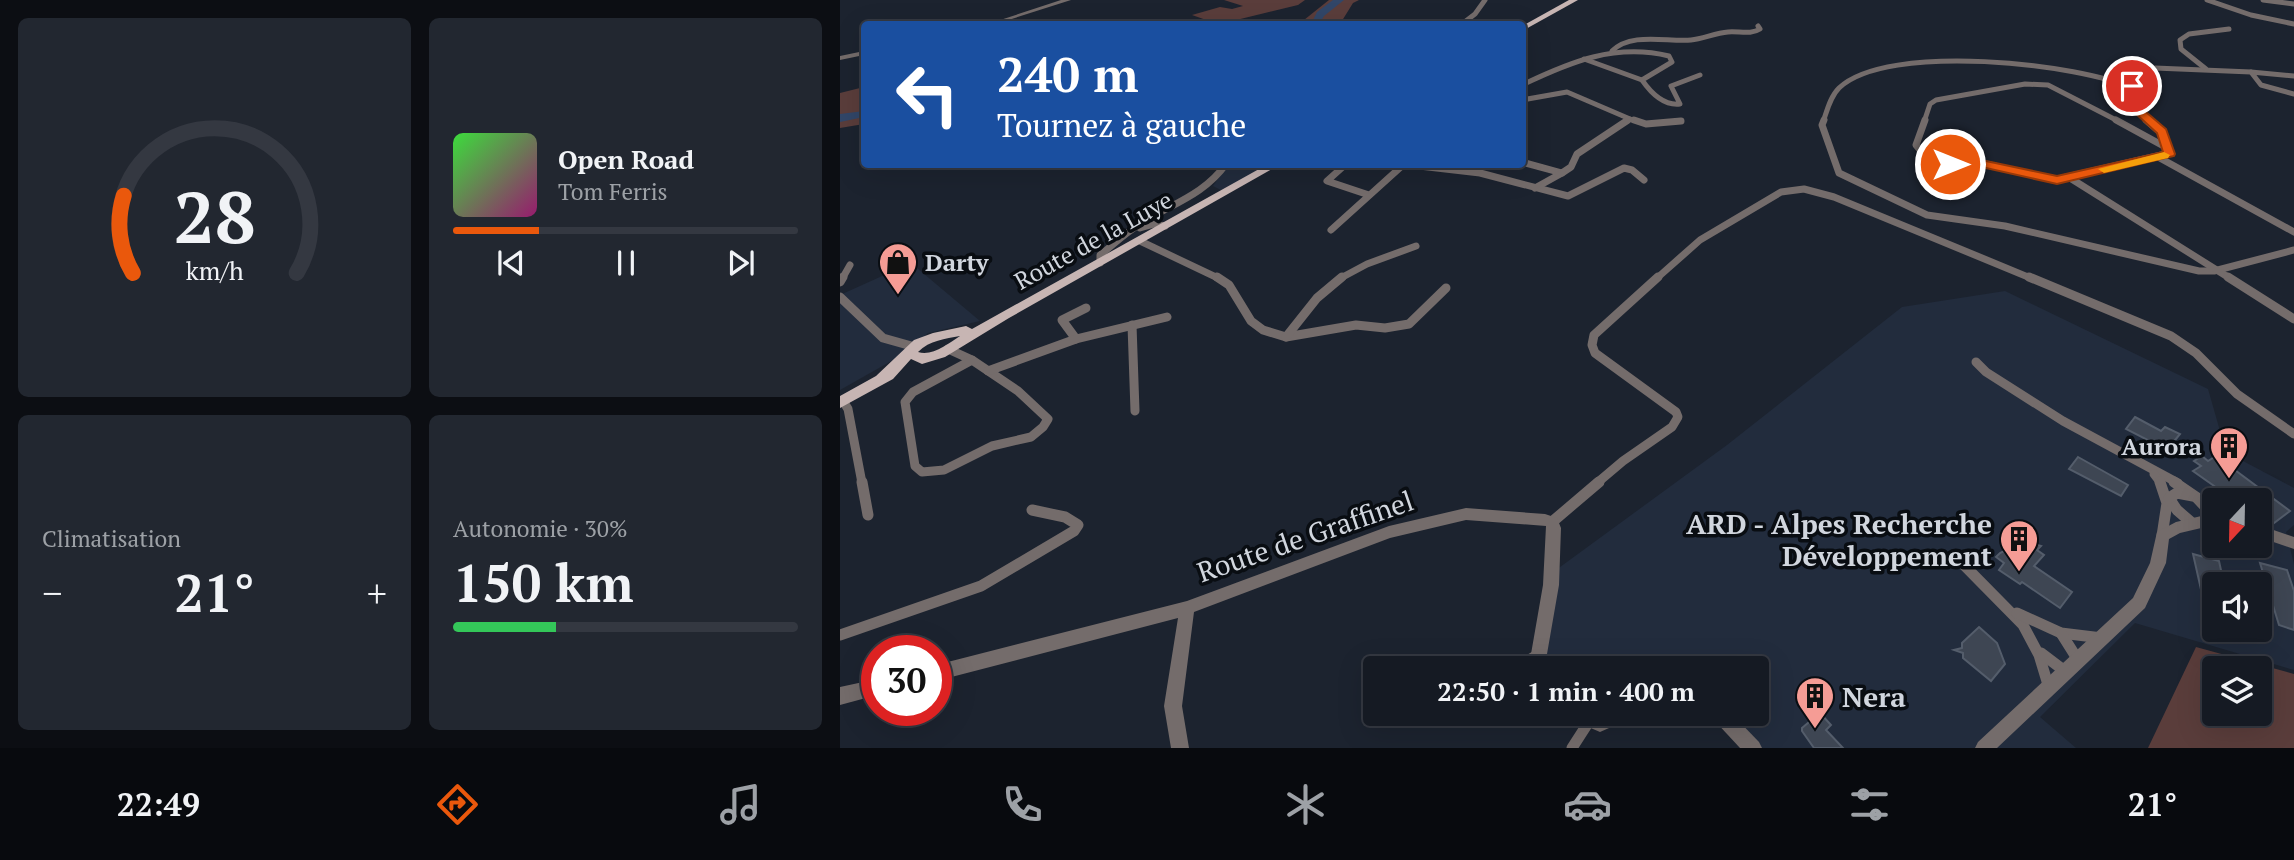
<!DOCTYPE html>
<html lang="fr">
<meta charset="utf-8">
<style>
body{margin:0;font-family:"PT Serif",serif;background:#222730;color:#f1f3f6;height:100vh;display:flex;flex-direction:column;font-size:26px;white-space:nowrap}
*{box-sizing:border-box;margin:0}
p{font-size:23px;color:#9da1a6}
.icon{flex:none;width:38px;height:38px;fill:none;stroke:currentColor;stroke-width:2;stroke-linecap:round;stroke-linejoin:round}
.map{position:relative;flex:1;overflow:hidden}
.side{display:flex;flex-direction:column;gap:18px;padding:18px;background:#0c0e13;width:840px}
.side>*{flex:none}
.top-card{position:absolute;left:21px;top:21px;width:665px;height:147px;border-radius:7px;box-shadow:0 7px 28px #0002,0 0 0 2px #343841;background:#1a4fa0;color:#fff;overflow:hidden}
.needle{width:46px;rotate:202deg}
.fabs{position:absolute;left:1362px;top:488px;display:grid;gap:14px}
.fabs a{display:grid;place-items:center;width:70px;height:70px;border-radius:7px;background:#151a23;box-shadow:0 7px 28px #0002,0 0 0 2px #343841;font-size:35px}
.speed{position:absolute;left:21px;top:635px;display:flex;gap:14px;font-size:35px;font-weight:700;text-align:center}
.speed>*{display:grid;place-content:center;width:91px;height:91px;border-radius:50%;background:#151a23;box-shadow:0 7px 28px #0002,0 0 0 2px #343841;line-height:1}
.speed .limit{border:10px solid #d22;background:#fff;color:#111}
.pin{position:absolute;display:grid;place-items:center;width:60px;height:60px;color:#fff;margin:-30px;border:4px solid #fff;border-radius:50%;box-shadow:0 2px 7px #0007}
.me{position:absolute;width:77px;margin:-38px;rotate:90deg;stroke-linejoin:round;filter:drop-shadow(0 0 5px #0008)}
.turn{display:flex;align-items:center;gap:24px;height:147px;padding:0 21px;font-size:32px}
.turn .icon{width:91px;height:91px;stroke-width:2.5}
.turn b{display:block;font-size:49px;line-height:60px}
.big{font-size:52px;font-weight:800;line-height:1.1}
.side .card{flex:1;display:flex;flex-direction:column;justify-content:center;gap:10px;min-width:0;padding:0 24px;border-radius:10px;background:#222730}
.side .dial{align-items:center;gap:0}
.dial svg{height:182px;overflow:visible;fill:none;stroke:#343841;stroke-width:7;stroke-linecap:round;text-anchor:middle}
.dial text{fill:#f1f3f6;stroke:none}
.song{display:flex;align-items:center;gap:21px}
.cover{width:84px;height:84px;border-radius:10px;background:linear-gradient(135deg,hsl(120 70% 55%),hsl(320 70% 35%))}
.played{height:7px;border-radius:4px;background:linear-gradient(90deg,#ea580c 25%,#343841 25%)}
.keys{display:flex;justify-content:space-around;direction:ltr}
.heat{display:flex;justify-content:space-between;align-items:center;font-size:38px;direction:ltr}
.charge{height:10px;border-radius:5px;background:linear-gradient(90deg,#34c759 30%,#343841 0)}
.side .tiles{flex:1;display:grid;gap:18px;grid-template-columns:repeat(2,1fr)}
.trip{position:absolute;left:523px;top:656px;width:406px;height:70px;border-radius:7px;background:#151a23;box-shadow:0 7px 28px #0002,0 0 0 2px #343841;font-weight:800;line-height:70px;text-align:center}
.menu{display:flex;height:112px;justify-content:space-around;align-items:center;background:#080a0e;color:#9da1a6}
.menu .icon{width:49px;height:49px}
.menu .on{color:#ea580c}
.menu b{font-size:32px;color:#f1f3f6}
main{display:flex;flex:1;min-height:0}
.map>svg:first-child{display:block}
.built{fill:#222c3d;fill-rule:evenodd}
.green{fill:#5a3d3b;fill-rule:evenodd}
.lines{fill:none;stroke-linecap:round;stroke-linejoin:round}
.river{fill:#314668;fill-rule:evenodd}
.building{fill:#3e4653;stroke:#545d6b;stroke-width:2}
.minor-far3{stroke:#746c6b;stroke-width:5}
.minor-far2{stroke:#746c6b;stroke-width:7}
.minor-far1{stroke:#746c6b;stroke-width:9}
.minor{stroke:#746c6b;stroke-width:11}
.tertiary{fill:#746c6b;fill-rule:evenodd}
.primary{fill:#c7b5b3;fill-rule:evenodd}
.route{fill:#ea580c;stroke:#983908;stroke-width:2}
.slow{fill:#f59e0b}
.labels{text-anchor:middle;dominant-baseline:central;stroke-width:7;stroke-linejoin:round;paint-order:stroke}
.street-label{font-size:24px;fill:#d1d6de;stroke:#090d12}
.poi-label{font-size:24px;font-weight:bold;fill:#d1d6de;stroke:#090d12;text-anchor:start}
.near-poi-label{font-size:28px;font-weight:bold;fill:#d1d6de;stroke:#090d12;text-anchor:end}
.near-street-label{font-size:28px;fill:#d1d6de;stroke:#090d12}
</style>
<main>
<section class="side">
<div class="tiles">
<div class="card dial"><svg viewBox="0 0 100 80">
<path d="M14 69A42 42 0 1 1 86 69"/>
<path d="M14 69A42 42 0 0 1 10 35" stroke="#ea580c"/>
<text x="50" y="56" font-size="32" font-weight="700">28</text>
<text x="50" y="72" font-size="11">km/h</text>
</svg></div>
<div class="card">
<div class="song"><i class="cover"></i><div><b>Open Road</b><p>Tom Ferris</p></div></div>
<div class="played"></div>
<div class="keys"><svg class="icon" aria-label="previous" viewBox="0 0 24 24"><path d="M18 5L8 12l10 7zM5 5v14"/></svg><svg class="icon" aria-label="pause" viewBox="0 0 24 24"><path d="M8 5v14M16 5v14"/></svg><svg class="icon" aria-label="next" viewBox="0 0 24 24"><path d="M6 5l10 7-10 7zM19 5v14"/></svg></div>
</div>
<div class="card"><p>Climatisation</p>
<div class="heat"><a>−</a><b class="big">21°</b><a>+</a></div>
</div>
<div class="card"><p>Autonomie · 30%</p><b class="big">150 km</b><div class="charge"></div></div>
</div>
</section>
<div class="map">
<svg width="1454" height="748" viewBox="0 0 1454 748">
<rect width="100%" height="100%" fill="#1c232f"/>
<g class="built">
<path d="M388 165H430L383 191 373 186Z"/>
<path d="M71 263 140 321 88 333 62 355 0 390V295Z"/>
<path d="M1165 291 1368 389 1386 452 1454 488V525L1446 532 1454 564V670L1295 623 1200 717 1236 748H912L875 714H917V668H825L819 664 806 668H713L706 656 716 570 887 445 1062 307ZM1374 500H1419V546H1374ZM1374 584H1419V630H1374Z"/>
</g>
<g class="green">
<path d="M384 0H465L458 5 380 24H361L369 21 352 15 380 7 392 9 403 6Z"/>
<path d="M489 0H519L513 3 500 24H459Z"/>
<path d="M24 87V124L0 128V93Z"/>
<path d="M1356 647 1454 674V748H1308ZM1419 668V714H1374V668Z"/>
</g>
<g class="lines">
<g class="river">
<path d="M493 0H504L484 16 479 24H471L477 12Z"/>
<path d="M24 111V117L0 122V114Z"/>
</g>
</g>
<g class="building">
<path d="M1295 417 1321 431 1325 427 1340 434 1327 450 1286 429Z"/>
<path d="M1362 456 1368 461 1376 456 1450 511 1434 523 1419 513V500H1394L1353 471 1361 466 1354 461Z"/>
<path d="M1238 457 1288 485 1281 496 1229 469Z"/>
<path d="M1184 541 1201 546 1197 550 1204 555 1194 566 1232 592 1220 608 1182 582 1180 584 1159 570 1164 563 1156 557 1160 553Z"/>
<path d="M1353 554 1379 561 1384 584H1374V598L1362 594Z"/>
<path d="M1420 563 1447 570 1454 591V630L1439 625Z"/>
<path d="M1139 627 1157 643 1165 664 1151 681 1123 658V653L1114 650 1122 648V643Z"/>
<path d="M980 713 991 725 986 730 1003 748H974L962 731V728Z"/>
</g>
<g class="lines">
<g class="minor-far3">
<path d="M1367 0 1411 15 1454 24"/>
<path d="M1423 0 1454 4"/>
<path d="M622 24 635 14 645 0"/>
<path d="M772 51C791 32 826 42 851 40 863 39 875 33 888 32 899 31 911 35 920 29L918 26"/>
<path d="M744 59 802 80"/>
<path d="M1315 68 1411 72 1421 85 1454 94"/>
<path d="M1366 69 1341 49 1340 40 1349 34 1389 29"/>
<path d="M1411 72 1454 76"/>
<path d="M682 85C730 62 775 43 829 56L832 62 802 80C811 93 823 106 840 104L831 86 860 75"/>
<path d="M682 100 727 92 790 119 786 122"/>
<path d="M790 119 799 122"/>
<path d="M831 122 841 121"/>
<path d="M983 122C987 111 990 97 999 88 1047 42 1240 63 1297 90L1300 111 1308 122"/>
<path d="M1084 122 1090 104 1096 100 1185 84 1208 85 1280 122"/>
</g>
<g class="minor-far2">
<path d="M794 120 806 124 841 121"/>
<path d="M984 120 982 125 999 173 1087 215 1165 226 1359 271H1374L1454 250"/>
<path d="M1085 120 1076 145 1085 156 1098 164H1146L1214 180 1330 153 1329 149"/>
<path d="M1276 120 1329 149"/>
<path d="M1306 120 1320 132 1329 149"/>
<path d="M1318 157 1454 232"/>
<path d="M682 162 722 173 731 167 737 154 788 120"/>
<path d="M506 164 487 181 529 195"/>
<path d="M562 164 640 173 728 196 784 168 792 170 804 180"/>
<path d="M1230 178 1391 279"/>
<path d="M695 188 722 173"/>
<path d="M300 228 314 224 325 226"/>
<path d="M491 230 563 165"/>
<path d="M300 241 380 279"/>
<path d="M260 263V255C273 245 285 233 300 224 331 204 364 195 386 164"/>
<path d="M2 279 10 265"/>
<path d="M499 279 527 264 576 246"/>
<path d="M816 279 860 240 941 192 964 189 994 197 1193 279"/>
</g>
<g class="minor-far1">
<path d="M377 277 389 285 411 321 423 330 446 337 516 325 545 328 569 324 606 288"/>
<path d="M1189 277 1331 336 1356 353 1397 394 1454 434"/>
<path d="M1388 277 1454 319"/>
<path d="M0 282 3 277"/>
<path d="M0 297 43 338 75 347"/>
<path d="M292 325 295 411"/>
<path d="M446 337 477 298 502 277"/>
<path d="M236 339 222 320 246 308"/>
<path d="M108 349 132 360"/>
<path d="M132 360 178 391 208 419 203 427 191 437 152 446 104 470 82 472 75 466 65 402 73 392Z"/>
<path d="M1136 362 1146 372 1223 421 1338 483"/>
<path d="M148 371 236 339 327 317"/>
<path d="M3 401 8 409 22 483"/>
<path d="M1314 474 1321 483"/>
<path d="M757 483 783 461 832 427 838 417 836 412 755 353 752 345 754 335 818 277"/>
</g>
<g class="minor">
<path d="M22 482 28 515"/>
<path d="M1320 482 1327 503 1322 536"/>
<path d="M1334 482 1356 497 1374 516"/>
<path d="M1329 498 1337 510 1352 523"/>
<path d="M1329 498 1337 493 1353 496"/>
<path d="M712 522 759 482"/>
<path d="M1117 558 1183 625 1199 655 1209 688"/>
<path d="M1177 613 1221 633 1262 638"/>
<path d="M1221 633 1238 660"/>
<path d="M0 635 141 586 234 531 238 525 225 517 192 510"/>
<path d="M1201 653 1226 672"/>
<path d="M676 668 699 654"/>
<path d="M732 748 750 720"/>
</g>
<g class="tertiary">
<path d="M221 0H231L156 24H148Z"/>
<path d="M24 51V55L0 60V56Z"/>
<path d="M626 508 705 514 717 518 721 528 719 585 707 654 711 668H695L691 654 703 585 706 526 626 520 550 538 354 612 342 706 349 748H331L324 706 338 618 96 681V665L347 601 549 526Z"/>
<path d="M1374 513V525L1340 533 1329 539 1326 563 1305 608 1157 748H1135L1138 742 1293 598 1310 563 1317 532 1336 522Z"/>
<path d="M1419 525 1454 537V549L1419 537Z"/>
<path d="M852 658 865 662 867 668H837L839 662Z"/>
<path d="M37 679V695L0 705V687Z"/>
<path d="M729 714H790L787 720 760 732 732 720Z"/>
<path d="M871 714H892L919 742 922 748H900L874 720Z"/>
</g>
<g class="primary">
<path d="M729 0H738L682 31V26Z"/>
<path d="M428 164H441L169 318 105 357 82 364 71 359 53 379 0 408V396L36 376 74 340 93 333 126 326 132 329ZM120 336C109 343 92 357 78 352 90 340 105 339 120 336Z"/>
</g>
</g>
<path class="route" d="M1292 83 1303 90 1306 112 1326 129 1335 154 1334 156 1217 184 1146 168H1110L1104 164 1110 161H1146L1217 176 1323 152 1317 133 1295 113 1293 91 1287 86Z"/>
<path class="slow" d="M1324 152 1330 155 1328 158 1264 173 1258 169Z"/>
<defs>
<symbol id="shop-pin" viewBox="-11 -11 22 30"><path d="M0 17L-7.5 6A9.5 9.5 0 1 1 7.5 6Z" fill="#f59c95" stroke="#090d12"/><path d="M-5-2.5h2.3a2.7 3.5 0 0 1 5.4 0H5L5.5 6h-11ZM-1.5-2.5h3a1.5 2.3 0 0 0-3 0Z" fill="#111"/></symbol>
<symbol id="building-pin" viewBox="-11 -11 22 30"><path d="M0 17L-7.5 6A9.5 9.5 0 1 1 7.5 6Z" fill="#f59c95" stroke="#090d12"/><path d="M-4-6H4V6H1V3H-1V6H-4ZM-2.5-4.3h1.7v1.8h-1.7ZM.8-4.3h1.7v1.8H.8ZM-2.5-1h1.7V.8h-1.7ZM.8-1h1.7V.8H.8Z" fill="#111"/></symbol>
</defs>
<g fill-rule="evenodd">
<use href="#shop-pin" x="36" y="240" width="44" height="60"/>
<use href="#building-pin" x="1367" y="424" width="44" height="60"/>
<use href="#building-pin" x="1157" y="517" width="44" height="60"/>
<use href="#building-pin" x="953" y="674" width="44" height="60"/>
</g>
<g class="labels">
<g class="street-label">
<text transform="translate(253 240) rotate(-29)">Route de la Luye</text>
</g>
<g class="poi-label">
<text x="85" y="262">Darty</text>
<text x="1362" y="446" text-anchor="end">Aurora</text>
</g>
<g class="near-poi-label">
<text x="1152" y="523">ARD - Alpes Recherche<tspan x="1152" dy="32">Développement</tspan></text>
<text x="1002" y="696" text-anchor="start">Nera</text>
</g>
<g class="near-street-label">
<text transform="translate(465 536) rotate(-19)">Route de Graffinel</text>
</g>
</g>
</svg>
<div class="fabs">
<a><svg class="needle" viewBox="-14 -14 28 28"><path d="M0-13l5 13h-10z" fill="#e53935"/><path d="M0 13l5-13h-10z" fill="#9da1a6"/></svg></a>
<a><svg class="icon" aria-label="sound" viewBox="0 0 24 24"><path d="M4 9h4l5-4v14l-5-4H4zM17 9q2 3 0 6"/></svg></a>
<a><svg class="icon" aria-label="layers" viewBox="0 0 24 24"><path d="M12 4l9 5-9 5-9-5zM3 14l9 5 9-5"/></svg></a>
</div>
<div class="speed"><div class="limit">30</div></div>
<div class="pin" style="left:1292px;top:86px;background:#d93025"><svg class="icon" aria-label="arrive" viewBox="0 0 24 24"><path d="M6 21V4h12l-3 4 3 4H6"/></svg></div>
<svg class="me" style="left:1110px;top:164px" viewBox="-20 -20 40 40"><circle r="17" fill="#ea580c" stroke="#fff" stroke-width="3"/><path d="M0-11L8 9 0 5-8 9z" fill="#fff"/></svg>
<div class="trip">22:50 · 1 min · 400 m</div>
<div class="top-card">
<div class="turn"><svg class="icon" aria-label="left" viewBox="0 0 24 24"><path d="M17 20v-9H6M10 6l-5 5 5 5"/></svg><div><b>240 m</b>Tournez à gauche</div></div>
</div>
</div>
</main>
<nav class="menu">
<b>22:49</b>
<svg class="icon on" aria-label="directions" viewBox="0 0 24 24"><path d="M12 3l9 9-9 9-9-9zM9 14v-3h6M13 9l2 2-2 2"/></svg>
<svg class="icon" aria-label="music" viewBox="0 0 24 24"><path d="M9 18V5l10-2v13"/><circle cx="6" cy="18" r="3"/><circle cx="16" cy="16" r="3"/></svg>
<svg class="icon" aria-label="phone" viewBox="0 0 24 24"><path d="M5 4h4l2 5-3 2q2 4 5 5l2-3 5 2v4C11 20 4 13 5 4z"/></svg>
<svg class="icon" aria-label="climate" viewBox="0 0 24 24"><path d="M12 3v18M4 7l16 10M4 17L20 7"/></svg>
<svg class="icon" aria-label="car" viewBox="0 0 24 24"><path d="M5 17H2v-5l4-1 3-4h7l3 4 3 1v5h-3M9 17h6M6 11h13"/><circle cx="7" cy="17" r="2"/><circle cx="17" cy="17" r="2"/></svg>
<svg class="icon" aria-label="filters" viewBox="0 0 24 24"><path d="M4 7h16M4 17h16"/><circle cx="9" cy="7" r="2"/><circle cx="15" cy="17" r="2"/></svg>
<b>21°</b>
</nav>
